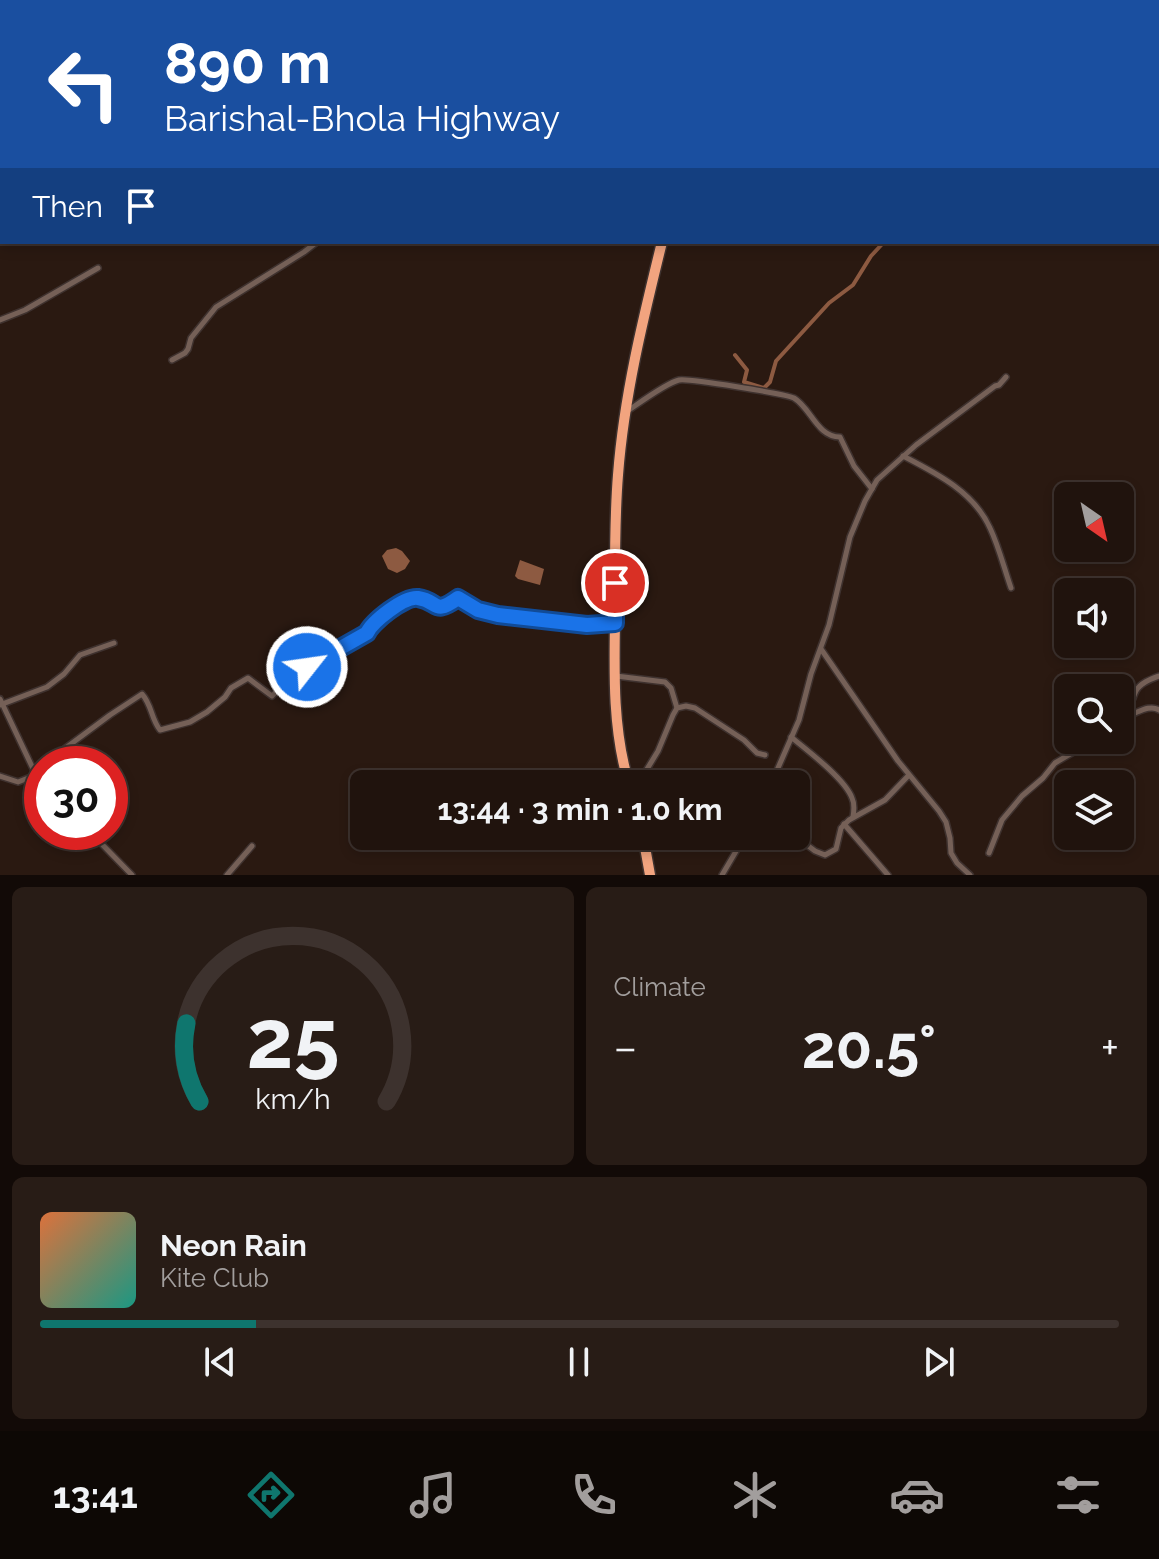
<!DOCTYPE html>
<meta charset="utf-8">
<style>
body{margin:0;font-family:Raleway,sans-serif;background:#281c16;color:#f1f3f6;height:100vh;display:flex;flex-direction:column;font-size:30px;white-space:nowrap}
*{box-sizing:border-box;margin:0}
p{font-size:26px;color:#a29e9d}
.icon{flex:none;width:44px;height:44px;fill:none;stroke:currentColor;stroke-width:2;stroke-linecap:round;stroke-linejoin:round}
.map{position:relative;height:875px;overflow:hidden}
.drawer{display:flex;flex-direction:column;gap:12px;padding:12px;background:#120a07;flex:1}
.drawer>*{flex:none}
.guide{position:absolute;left:0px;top:0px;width:1160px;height:244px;box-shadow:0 4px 12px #0003,0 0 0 2px #3d322e;background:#1a4fa0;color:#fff;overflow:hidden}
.needle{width:52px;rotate:146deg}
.fabs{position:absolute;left:1054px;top:482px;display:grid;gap:16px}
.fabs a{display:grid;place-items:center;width:80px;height:80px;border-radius:12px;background:#20130d;box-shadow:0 4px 12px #0003,0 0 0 2px #3d322e;font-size:40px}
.speed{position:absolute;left:24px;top:746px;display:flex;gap:16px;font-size:40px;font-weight:700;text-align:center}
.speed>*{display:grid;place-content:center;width:104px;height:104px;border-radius:50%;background:#20130d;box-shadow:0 4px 12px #0003,0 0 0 2px #3d322e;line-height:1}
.speed .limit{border:12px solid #d22;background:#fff;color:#111}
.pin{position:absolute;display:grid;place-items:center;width:68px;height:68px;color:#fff;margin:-34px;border:4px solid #fff;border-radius:50%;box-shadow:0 2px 8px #0007}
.me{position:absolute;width:88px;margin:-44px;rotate:60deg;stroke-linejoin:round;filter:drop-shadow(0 0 6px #0008)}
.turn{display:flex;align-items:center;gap:28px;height:168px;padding:0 32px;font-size:36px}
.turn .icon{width:104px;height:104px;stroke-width:2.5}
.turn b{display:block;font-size:56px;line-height:68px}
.then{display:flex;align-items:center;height:76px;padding:0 32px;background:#0003;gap:16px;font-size:30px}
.big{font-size:60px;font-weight:700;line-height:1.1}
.drawer .widget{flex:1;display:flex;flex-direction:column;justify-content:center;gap:12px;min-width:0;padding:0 28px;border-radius:12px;background:#281c16}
.drawer .dial{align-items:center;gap:0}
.dial svg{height:208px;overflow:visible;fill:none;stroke:#3d322e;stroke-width:7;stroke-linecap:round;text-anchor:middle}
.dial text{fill:#f1f3f6;stroke:none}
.song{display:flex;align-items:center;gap:24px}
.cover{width:96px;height:96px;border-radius:12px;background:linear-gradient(135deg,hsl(20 70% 55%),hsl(170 70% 35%))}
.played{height:8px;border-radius:4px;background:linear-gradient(90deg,#0f766e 20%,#3d322e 20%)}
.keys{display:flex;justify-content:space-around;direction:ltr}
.heat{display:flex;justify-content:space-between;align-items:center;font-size:44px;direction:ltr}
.drawer .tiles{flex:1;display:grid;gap:12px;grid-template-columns:1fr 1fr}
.widget:last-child{grid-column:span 2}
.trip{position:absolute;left:350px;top:770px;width:460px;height:80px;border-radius:12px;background:#20130d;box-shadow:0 4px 12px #0003,0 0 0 2px #3d322e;font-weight:700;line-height:80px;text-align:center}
.tab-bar{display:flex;height:128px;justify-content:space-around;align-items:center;background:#0d0805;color:#a29e9d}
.tab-bar .icon{width:56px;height:56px}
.tab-bar .active{color:#0f766e}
.tab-bar b{font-size:36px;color:#f1f3f6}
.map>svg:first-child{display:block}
.water{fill:#8d5a41}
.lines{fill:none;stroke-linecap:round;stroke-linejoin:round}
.canal{stroke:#8d5a41;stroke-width:4}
.minor-casing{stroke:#3f322f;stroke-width:8}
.major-casing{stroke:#3f322f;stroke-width:11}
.highway-casing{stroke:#3f322f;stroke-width:13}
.minor{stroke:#756057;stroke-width:5}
.major{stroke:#c0896f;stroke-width:8}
.highway{stroke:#f2a47f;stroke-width:10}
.route-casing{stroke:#114b97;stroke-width:20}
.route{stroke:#1a73e8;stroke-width:14}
</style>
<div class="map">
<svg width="1159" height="875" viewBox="0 0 1159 875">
<rect width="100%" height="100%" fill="#2a1911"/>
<g class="water">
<path d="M396 548 402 551 410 561 405 569 397 573 388 569 382 556 387 550Z"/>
<path d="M520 560 544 569 540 585 518 579 515 576Z"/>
</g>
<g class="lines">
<g class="canal">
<path d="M788 2 789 0"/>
<path d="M735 355 747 370 744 382 764 388 770 382 776 361 829 303 853 285 871 256 884 242"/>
</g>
<defs>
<g id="minor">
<path d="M648 0V2"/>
<path d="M785 2 786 0"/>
<path d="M0 320 25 310 98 268"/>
<path d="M172 360 185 353 188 349 191 338 216 307 304 252 317 242"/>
<path d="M626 412C638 404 666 383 679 380 688 378 786 394 794 398 811 408 817 437 840 437L854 466 872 489"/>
<path d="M903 456C936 473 974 492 990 528 999 547 1004 568 1011 588"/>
<path d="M821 649 898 761 939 811 946 822 950 838 951 853 957 863 970 875"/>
<path d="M616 676 665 682 671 688 677 708"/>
<path d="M0 699 36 775 42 783"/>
<path d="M0 705 47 687 64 674 80 655 114 643"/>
<path d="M1127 709C1133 702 1132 699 1136 691 1140 683 1151 679 1159 676"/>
<path d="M1120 720 1127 709 1135 713C1142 710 1152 705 1159 710"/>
<path d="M791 737C807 750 845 779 852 798 855 804 854 811 853 817"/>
<path d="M44 764 110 715 142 694C152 705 151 719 160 730L190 722 207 712 225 697 231 688 248 678 272 696C298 668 335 651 367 633 372 622 404 596 418 598 439 601 433 617 458 598L478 610 498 615 587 625 614 623"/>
<path d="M0 776 18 782 36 775 42 767"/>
<path d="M638 784 658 751 673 715 677 708 686 706 695 708 744 740 757 753 765 755"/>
<path d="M771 784 799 720 811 674 829 625 850 537 865 501 877 480 916 445 995 386 999 385 1006 377"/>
<path d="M844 824 888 875"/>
<path d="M90 832 132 875"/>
<path d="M795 836 815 851 825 855 836 849 841 828 849 820 885 800 909 775"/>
<path d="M989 853 1002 820 1022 796 1043 778 1055 763 1094 740"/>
<path d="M227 875 252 846"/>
<path d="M722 875 745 836"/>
</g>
<g id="major">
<path d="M83 0 87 2"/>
<path d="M17 2 19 0"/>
<path d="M0 26 2 23"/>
</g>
<g id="highway">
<path d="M961 2 962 0"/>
<path d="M1158 59H1159"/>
<path d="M629 784C613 732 614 675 615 621 615 572 614 524 618 475 624 396 643 319 662 242"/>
<path d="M643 836 650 875"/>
</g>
</defs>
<use href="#minor" class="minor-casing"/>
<use href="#major" class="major-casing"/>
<use href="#highway" class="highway-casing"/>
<use href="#minor" class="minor"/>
<use href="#major" class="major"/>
<use href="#highway" class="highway"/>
</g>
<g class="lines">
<defs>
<path id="route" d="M307 667 367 633C372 622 404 596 418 598 439 601 433 616 458 598L478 610 498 615 587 625 615 623V583"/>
</defs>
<use href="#route" class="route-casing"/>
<use href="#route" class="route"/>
</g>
</svg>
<div class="fabs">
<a><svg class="needle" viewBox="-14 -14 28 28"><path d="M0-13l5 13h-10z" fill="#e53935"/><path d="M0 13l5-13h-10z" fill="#a29e9d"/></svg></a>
<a><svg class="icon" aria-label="sound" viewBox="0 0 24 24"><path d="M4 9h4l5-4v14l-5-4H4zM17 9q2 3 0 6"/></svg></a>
<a><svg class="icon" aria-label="search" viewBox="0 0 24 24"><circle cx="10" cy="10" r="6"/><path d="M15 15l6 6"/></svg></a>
<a><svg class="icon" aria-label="layers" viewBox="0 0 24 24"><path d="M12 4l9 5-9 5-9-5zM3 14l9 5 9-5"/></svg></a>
</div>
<div class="speed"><div class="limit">30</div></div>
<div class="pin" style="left:615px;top:583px;background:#d93025"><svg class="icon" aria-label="arrive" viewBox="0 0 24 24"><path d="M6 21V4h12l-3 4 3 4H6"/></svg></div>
<svg class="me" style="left:307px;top:667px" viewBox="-20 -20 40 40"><circle r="17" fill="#1a73e8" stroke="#fff" stroke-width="3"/><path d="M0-11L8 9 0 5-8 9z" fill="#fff"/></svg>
<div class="trip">13:44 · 3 min · 1.0 km</div>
<div class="guide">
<div class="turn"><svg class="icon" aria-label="left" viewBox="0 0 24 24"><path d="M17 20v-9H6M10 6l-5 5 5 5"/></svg><div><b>890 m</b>Barishal-Bhola Highway</div></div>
<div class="then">Then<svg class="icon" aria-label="arrive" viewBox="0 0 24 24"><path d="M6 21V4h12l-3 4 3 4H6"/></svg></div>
</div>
</div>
<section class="drawer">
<div class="tiles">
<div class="widget dial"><svg viewBox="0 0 100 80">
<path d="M14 69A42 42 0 1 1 86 69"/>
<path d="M14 69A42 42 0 0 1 9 39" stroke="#0f766e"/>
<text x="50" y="56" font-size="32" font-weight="700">25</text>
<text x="50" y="72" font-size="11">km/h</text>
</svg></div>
<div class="widget"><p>Climate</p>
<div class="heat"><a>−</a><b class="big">20.5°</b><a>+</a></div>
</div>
<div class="widget">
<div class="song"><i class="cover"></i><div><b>Neon Rain</b><p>Kite Club</p></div></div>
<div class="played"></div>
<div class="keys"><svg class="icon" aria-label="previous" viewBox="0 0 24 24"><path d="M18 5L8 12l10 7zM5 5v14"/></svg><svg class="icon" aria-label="pause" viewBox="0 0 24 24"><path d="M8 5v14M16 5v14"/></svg><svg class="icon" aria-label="next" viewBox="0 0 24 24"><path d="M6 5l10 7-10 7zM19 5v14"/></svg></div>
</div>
</div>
</section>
<nav class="tab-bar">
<b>13:41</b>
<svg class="icon active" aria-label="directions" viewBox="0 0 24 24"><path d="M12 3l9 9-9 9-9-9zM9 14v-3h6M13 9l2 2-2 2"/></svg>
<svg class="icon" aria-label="music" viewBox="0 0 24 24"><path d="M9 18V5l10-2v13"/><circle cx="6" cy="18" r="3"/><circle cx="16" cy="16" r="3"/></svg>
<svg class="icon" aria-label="phone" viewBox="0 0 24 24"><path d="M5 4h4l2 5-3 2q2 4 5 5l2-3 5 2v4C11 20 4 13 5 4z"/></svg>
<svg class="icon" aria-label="climate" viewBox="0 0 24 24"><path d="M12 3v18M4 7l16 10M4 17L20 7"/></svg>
<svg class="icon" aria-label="car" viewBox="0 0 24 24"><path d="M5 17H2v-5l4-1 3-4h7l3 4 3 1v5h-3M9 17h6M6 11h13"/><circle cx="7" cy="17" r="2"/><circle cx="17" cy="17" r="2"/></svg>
<svg class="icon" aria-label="filters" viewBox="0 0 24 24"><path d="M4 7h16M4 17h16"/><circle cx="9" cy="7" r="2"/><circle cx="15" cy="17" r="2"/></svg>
</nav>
